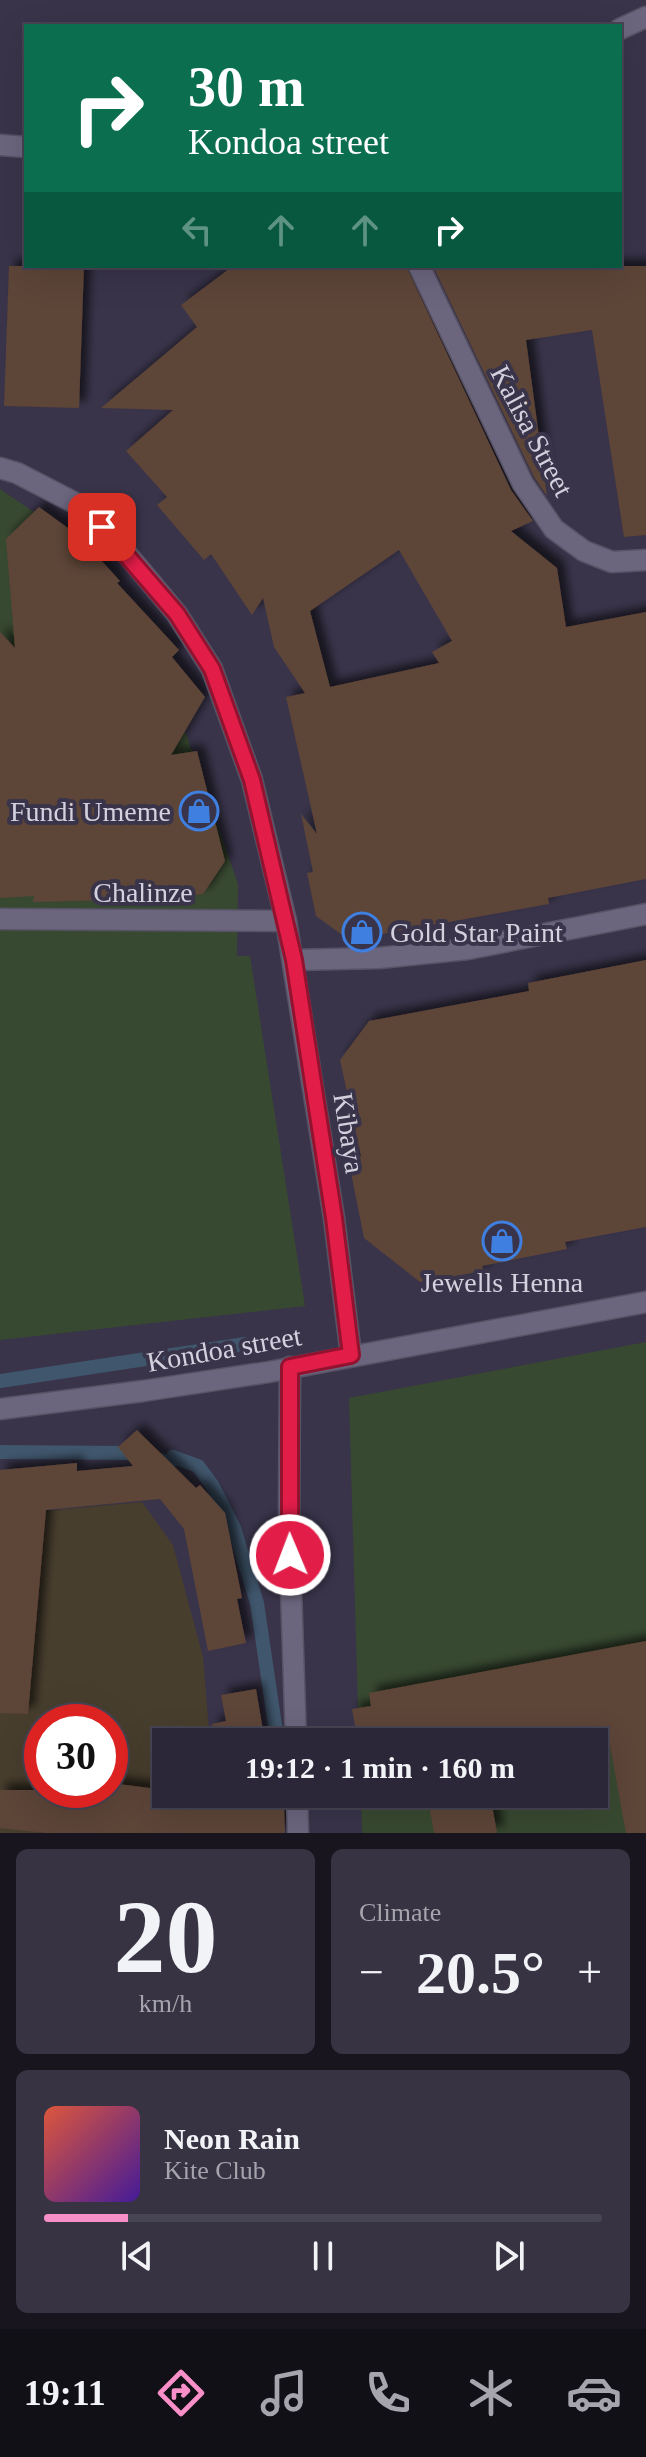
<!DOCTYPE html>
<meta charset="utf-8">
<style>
body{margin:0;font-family:Georgia,serif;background:#373343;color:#f1f3f6;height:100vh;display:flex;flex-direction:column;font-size:30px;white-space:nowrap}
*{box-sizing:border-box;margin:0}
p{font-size:26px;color:#a6a5ae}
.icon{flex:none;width:44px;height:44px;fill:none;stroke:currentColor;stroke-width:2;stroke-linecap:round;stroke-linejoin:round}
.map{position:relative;height:1833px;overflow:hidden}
.panel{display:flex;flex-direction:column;gap:16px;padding:16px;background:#18151f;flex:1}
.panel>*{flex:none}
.top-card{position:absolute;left:24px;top:24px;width:598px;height:244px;border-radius:0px;box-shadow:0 8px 32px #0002,0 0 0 2px #474453;background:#0b6e4f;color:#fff;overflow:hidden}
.speed{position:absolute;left:24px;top:1704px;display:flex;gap:16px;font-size:40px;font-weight:700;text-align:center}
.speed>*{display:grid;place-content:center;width:104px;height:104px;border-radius:50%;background:#2b2738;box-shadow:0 8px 32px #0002,0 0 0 2px #474453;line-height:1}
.speed .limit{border:12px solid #d22;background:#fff;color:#111}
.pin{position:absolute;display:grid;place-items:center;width:68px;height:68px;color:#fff;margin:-34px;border-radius:16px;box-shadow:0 4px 12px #0006}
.me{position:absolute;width:88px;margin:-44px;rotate:359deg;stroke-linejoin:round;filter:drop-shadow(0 0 6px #0008)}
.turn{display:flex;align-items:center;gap:28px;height:168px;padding:0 32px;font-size:36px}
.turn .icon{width:104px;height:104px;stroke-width:2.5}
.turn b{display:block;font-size:56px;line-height:68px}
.lanes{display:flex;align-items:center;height:76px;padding:0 32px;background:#0003;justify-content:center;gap:40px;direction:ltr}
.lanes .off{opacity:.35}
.big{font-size:60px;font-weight:700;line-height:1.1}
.panel .widget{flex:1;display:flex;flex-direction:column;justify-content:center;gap:12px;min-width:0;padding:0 28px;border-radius:12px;background:#373343}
.panel .dial{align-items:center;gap:0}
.dial b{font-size:104px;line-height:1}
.song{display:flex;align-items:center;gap:24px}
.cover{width:96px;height:96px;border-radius:12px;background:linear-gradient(135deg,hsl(10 70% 55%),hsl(260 70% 35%))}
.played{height:8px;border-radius:4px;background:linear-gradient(90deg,#f98fc9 15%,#474453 15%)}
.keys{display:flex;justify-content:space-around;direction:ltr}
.heat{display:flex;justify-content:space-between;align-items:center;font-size:44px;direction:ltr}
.panel .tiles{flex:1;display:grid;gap:16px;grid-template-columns:1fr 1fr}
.widget:last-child{grid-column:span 2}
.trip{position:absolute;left:152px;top:1728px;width:456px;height:80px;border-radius:0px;background:#2b2738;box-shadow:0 8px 32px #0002,0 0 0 2px #474453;font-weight:700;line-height:80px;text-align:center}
.menu{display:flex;height:128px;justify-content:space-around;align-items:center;background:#111016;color:#a6a5ae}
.menu .icon{width:56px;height:56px}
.menu .active{color:#f98fc9}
.menu b{font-size:36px;color:#f1f3f6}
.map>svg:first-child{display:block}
.education{fill:#483e2e;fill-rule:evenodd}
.green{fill:#384931}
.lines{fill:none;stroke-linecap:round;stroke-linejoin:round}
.stream{stroke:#40566c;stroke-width:14}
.building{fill:#5d4438;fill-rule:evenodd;filter:url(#shadow)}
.minor-casing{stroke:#575264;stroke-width:23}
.tertiary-casing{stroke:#575264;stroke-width:23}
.minor{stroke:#6b657e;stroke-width:20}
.tertiary{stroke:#6b657e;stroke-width:20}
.route-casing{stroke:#92132f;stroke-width:20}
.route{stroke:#e11d48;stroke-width:14}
.labels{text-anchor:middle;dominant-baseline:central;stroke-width:8;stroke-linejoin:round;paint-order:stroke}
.street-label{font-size:28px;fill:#d4d1df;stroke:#39344a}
.poi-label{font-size:28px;fill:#d4d1df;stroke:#39344a;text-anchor:end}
</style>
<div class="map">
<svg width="646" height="1833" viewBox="0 0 646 1833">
<defs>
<filter id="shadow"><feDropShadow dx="7" dy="-7" stdDeviation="4" flood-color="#0009"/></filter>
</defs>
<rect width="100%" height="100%" fill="#39344a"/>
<path class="education" d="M142 1502 173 1545 203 1657 210 1742H166V1794H214V1833H0V1515ZM42 1722H110V1790H42Z"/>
<g class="green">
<path d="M0 489 53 525 173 696 238 884 237 956H250L305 1306 0 1340Z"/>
<path d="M646 1342V1833H362L361 1794H594V1742H359L349 1398Z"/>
</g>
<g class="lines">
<g class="stream">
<path d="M0 1381 245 1344"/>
<path d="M0 1452 128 1453 170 1462 173 1457 198 1466 212 1485 234 1528 257 1603 276 1732 275 1742"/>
<path d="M268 1822 271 1794"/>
</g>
</g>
<g class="building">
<path d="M9 266H84L79 408 4 406Z"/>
<path d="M233 266H406L511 490 533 521 511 531 557 568 566 627 646 612V879L548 898 549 904 349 940 316 916 307 873 313 872 301 814 317 834 286 697 305 693 274 647 263 598 252 615 211 554 204 560 157 505 167 497 126 451 173 410 101 408 197 327 181 305ZM399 550 452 641 432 652 439 663 330 687 310 611Z"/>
<path d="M433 266H646V535L624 537 592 330 526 340 547 496 534 477Z"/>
<path d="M39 507 79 536 120 581 117 583 179 650 172 657 205 697 171 755 197 751 225 861 203 894 156 901 155 899 33 902 34 896 0 898V632L15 648 6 539Z"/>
<path d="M646 960V1227L565 1242 567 1249 482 1266 484 1271 420 1282 364 1238 348 1158 361 1156 340 1060 369 1021 529 991 528 983Z"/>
<path d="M137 1430 196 1488 200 1485 225 1513 242 1598 237 1599 246 1643 208 1651 184 1529 160 1499 46 1510 28 1714 0 1713V1470L77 1463V1471L133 1466 118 1447Z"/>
<path d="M646 1641V1833H626L609 1740 358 1742 352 1709 371 1706 369 1693Z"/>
<path d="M256 1689 265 1742H215L212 1724 226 1721 221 1695Z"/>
<path d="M110 1783 166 1790V1794L225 1797V1794H258L256 1801 284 1804 285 1833H46L0 1828V1790H110Z"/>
<path d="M427 1794H490L497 1833H434Z"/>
</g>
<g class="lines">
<defs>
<g id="minor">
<path d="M620 29 646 17"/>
<path d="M0 145 26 147"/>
<path d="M419 266 523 484 554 529 584 551 612 562 646 560"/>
<path d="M0 468 17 473 81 506 122 548 177 614 212 669 252 780 286 921 334 1218 351 1355"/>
<path d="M0 919 286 921"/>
<path d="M294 960 379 958 468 949 646 914"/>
<path d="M290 1367 289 1527 296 1742"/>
<path d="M297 1794 298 1833"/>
</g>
<path id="tertiary" d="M0 1409 143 1391 269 1372 646 1302"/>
</defs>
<use href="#minor" class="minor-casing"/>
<use href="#tertiary" class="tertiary-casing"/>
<use href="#minor" class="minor"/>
<use href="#tertiary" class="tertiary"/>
</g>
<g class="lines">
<defs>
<path id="route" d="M102 527 177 614 212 669 252 780 294 960 334 1218 351 1355 290 1367V1555"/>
</defs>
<use href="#route" class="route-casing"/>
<use href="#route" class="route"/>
</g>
<defs>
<symbol id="shop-ring" viewBox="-11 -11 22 22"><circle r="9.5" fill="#39344a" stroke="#3f7fe0" stroke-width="1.5"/><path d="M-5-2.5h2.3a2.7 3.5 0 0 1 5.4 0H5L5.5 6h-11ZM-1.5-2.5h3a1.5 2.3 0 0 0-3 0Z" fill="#3f7fe0"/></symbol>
</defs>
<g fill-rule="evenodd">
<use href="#shop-ring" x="177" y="789" width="44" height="44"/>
<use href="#shop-ring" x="340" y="910" width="44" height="44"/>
<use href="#shop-ring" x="480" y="1219" width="44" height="44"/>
</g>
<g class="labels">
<g class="street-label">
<text transform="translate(532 431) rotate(62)">Kalisa Street</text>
<text x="143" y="892">Chalinze</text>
<text transform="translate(349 1133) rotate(81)">Kibaya</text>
<text transform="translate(224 1349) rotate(-10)">Kondoa street</text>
</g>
<g class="poi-label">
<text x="171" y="811">Fundi Umeme</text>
<text x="390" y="932" text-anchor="start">Gold Star Paint</text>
<text x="502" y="1282" text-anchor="middle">Jewells Henna</text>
</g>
</g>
</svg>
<div class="speed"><div class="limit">30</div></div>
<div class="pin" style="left:102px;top:527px;background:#d93025"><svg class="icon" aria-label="arrive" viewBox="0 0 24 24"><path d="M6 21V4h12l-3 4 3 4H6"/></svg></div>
<svg class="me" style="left:290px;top:1555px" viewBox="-20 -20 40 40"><circle r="17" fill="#e11d48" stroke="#fff" stroke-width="3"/><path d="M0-11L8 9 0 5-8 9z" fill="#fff"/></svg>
<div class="trip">19:12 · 1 min · 160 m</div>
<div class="top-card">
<div class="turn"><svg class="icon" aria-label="right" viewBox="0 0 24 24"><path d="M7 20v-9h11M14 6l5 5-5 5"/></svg><div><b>30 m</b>Kondoa street</div></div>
<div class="lanes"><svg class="icon off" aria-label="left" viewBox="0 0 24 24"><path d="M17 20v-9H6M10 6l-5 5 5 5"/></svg><svg class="icon off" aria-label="ahead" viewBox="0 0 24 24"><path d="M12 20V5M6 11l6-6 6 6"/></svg><svg class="icon off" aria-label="ahead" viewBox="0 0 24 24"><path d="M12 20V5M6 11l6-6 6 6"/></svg><svg class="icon" aria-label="right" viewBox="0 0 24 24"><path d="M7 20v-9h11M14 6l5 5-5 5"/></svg></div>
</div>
</div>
<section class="panel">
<div class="tiles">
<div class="widget dial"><b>20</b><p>km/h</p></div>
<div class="widget"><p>Climate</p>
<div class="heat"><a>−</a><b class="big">20.5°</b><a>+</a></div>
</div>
<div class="widget">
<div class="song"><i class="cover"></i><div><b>Neon Rain</b><p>Kite Club</p></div></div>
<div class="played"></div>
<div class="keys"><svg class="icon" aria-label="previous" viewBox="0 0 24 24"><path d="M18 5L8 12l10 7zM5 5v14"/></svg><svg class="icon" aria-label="pause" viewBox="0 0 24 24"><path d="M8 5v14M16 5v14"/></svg><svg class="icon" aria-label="next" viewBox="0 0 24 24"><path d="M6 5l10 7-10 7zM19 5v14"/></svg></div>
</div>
</div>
</section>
<nav class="menu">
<b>19:11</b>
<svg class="icon active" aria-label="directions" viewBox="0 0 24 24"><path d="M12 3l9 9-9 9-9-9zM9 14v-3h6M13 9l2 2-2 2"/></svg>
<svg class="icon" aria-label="music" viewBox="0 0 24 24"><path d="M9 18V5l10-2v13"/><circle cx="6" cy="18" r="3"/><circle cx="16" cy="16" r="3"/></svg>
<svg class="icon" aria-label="phone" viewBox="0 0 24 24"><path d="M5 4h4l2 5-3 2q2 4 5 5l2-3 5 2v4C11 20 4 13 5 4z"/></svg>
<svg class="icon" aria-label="climate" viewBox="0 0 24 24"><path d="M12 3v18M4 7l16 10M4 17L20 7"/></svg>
<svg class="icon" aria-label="car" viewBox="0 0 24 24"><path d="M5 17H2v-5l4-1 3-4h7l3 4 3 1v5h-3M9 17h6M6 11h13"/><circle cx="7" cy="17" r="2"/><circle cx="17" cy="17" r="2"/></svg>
</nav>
